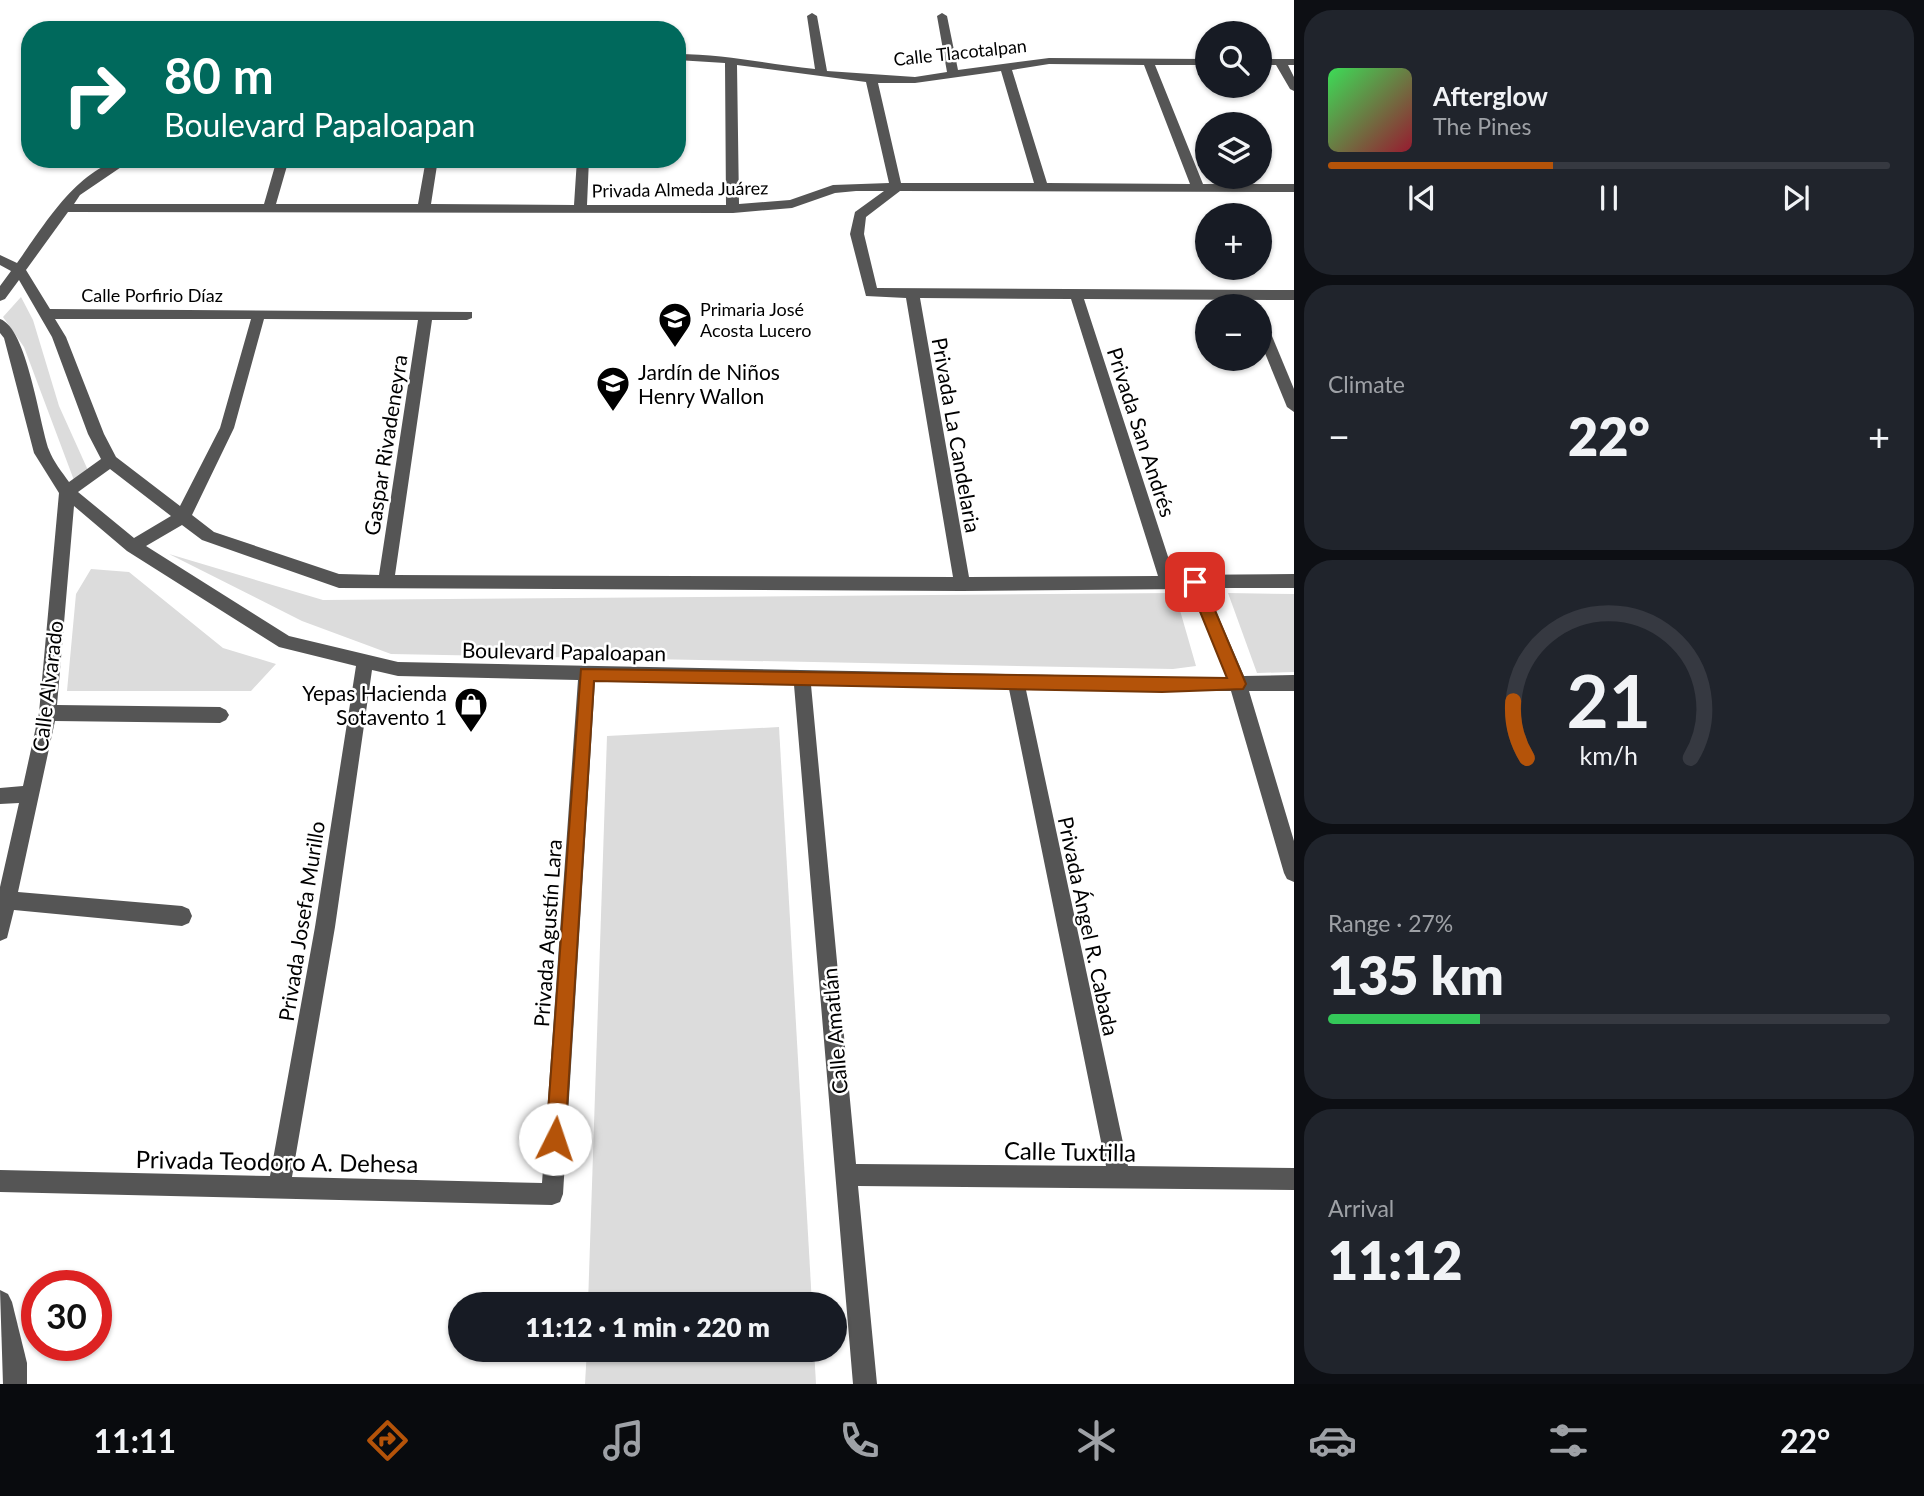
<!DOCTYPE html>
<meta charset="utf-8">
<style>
body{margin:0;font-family:Lato,sans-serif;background:#20242c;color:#f1f3f6;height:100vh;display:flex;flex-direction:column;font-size:26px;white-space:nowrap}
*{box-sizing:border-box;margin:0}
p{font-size:23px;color:#9ea1a6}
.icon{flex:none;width:38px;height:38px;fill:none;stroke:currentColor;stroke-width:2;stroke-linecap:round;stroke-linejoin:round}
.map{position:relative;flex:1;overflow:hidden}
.details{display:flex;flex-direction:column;gap:10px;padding:10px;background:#0d0f14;width:630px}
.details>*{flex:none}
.top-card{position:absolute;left:21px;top:21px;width:665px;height:147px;border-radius:28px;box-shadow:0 2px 5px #0004;background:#00695c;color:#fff;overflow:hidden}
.controls{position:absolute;left:1195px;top:21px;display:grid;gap:14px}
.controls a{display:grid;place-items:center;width:77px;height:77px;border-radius:50%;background:#171b24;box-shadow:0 2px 5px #0004;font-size:35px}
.speed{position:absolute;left:21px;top:1270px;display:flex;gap:14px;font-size:35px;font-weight:700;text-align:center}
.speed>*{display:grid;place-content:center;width:91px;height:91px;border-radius:50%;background:#171b24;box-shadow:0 2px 5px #0004;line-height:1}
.speed .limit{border:10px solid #d22;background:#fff;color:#111}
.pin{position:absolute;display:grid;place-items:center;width:60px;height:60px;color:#fff;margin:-30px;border-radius:14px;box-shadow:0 4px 10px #0006}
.me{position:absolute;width:77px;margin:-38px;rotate:4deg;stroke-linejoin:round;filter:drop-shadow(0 0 5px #0008)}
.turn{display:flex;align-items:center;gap:24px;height:147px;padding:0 28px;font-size:32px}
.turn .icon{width:91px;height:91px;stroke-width:2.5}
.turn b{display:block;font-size:49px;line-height:60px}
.big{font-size:52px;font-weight:800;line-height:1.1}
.details .tile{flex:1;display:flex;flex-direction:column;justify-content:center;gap:10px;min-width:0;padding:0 24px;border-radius:28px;background:#20242c}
.details .dial{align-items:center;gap:0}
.dial svg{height:182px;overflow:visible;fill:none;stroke:#363941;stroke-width:7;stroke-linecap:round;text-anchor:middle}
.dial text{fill:#f1f3f6;stroke:none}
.song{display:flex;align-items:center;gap:21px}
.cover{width:84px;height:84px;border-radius:10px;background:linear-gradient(135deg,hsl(130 70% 55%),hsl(350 70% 35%))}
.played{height:7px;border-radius:4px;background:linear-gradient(90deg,#b45309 40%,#363941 40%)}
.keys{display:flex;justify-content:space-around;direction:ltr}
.heat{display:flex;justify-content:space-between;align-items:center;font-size:38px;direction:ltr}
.charge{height:10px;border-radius:5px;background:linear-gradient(90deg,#34c759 27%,#363941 0)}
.trip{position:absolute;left:448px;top:1292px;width:399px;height:70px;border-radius:35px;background:#171b24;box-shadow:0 2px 5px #0004;font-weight:800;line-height:70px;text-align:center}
.tab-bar{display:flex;height:112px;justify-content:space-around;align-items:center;background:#090b0e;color:#9ea1a6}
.tab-bar .icon{width:49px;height:49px}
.tab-bar .selected{color:#b45309}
.tab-bar b{font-size:32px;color:#f1f3f6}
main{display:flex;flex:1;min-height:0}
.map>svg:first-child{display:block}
.green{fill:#dcdcdc}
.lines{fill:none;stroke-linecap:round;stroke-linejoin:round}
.minor{fill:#555;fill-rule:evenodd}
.route{fill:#b45309;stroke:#753606;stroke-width:2}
.labels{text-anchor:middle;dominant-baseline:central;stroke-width:5;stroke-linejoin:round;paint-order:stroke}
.far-street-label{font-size:18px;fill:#000;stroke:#fff}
.far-poi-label{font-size:18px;fill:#000;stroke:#fff;text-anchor:start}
.poi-label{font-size:21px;fill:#000;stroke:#fff;text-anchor:start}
.street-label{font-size:21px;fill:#000;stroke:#fff}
.near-street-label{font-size:24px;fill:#000;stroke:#fff}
</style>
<main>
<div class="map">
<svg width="1294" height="1384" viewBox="0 0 1294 1384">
<rect width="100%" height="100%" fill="#fff"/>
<g class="green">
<path d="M21 297 33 320 59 406 91 477 75 483 24 347 3 317Z"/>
<path d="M169 554 323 600 1175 593 1196 666 1173 669 391 654 302 621Z"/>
<path d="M91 569 129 572 223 648 276 664 251 691H67L76 594Z"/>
<path d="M1228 593 1294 594V672L1257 673Z"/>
<path d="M779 727 812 1304H588L607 736Z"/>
<path d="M587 1349H814L816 1384H585Z"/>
</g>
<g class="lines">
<g class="minor">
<path d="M812 13 817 16 827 71 915 77 947 72 937 16 942 13 947 16 958 70 1049 58 1208 59V65H1155L1203 184H1294V192L900 191 866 217 864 234 877 288 1294 290V300L1084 299 1174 575 1294 574V588H1206L1244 676 1294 675V691H1249L1294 841V882L1287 879 1284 873 1231 691 1026 690 1128 1166 1294 1168V1190L858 1186 877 1384H853L794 685 595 681 563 1194 560 1202 552 1205 0 1192V1170L270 1176 315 927 356 666 279 647 127 551 74 506 57 705 220 707 226 710 229 715 226 720 220 723 55 721 18 892 182 906 189 909 192 916 189 923 182 926 14 910 7 938 0 941V887L19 803 0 804V788L23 786 39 713 59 493 34 453 4 338 0 333V319C27 328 39 422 49 450 53 461 62 472 69 482L101 459 88 434 52 337 19 280 5 299 0 301V286L11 271 0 265V255L17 263C44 226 82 159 133 159L80 195 74 204H264L277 159H289L276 204H418L426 159H438L431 204 574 205 577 159H589L587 205H726L725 63 677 60V54C724 54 768 64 815 69L807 16ZM1049 64 1144 65 1190 184 1047 183 1012 70ZM737 65 866 82 889 183 833 185 790 200 739 204ZM1001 71 1034 183H901L878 83H915ZM856 191H884L855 212 850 234 866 296 906 298 953 577 395 575 432 320H467L472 318V312L50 309 26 270 68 212 733 213 792 208 835 193ZM920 298 1071 299 1158 576 969 577ZM55 319H251L220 428 180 506 116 457 104 434 66 337ZM264 319 418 320 379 575 339 574 214 532 192 515 234 428ZM110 469 171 516 134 538 78 492ZM182 525 202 540 339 588 962 591 1190 589 1227 677H1162L398 662 289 636 146 546ZM372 670 398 676 578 680 542 1183 292 1177 335 927ZM811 685 1009 689 1106 1166 856 1164Z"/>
<path d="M325 24 329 25 330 30H319Z"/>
<path d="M1260 59H1294V65H1288L1294 77V91L1290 89 1276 65H1260Z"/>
<path d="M1260 319 1267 324 1294 389V412L1287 407 1260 341Z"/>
<path d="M0 1290 8 1294 12 1302 27 1363V1384H3Z"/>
</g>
</g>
<path class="route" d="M1195 576 1203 582 1246 684 1243 689 1162 692 594 681 565 1139 562 1146 555 1149 548 1146 546 1139 581 669 1227 678 1188 582Z"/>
<defs>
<symbol id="school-pin" viewBox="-11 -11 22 30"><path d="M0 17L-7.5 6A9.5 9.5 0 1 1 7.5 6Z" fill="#000" stroke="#fff"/><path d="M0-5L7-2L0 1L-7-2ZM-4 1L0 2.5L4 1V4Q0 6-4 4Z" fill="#fff"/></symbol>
<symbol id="shop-pin" viewBox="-11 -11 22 30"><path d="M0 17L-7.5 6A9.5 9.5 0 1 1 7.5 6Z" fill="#000" stroke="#fff"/><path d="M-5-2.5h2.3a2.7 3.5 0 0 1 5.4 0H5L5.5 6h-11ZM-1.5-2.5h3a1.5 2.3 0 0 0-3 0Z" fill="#fff"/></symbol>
</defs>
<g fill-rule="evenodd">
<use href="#school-pin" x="656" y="300" width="38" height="52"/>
<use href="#school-pin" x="594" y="364" width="38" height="52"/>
<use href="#shop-pin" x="452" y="685" width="38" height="52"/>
</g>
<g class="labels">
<g class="far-street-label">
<text transform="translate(960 52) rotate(-6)">Calle Tlacotalpan</text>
<text transform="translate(680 189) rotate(-1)">Privada Almeda Juárez</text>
<text x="152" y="295">Calle Porfirio Díaz</text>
</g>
<g class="far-poi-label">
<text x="700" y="309">Primaria José<tspan x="700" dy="21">Acosta Lucero</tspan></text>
</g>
<g class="poi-label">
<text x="638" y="371">Jardín de Niños<tspan x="638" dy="24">Henry Wallon</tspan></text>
<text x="447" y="692" text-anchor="end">Yepas Hacienda<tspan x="447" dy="24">Sotavento 1</tspan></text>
</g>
<g class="street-label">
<text transform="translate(1142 432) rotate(72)">Privada San Andrés</text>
<text transform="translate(957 435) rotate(80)">Privada La Candelaria</text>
<text transform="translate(385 445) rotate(-81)">Gaspar Rivadeneyra</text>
<text transform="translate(564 651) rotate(1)">Boulevard Papaloapan</text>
<text transform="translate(47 686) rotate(-83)">Calle Alvarado</text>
<text transform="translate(301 921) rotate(-81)">Privada Josefa Murillo</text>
<text transform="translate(1089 926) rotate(78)">Privada Ángel R. Cabada</text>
<text transform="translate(547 933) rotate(-86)">Privada Agustín Lara</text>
<text transform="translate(834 1031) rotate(-95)">Calle Amatlán</text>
</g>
<g class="near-street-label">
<text transform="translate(1070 1151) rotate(1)">Calle Tuxtilla</text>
<text transform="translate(277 1161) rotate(1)">Privada Teodoro A. Dehesa</text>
</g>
</g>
</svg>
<div class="controls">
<a><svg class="icon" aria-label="search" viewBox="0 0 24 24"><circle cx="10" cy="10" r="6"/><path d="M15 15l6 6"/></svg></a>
<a><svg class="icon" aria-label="layers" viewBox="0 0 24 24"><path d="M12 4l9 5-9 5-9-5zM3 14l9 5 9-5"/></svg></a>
<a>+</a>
<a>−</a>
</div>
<div class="speed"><div class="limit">30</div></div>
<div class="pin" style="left:1195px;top:582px;background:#d93025"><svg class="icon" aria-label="arrive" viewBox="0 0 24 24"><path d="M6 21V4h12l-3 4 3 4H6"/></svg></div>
<svg class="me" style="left:555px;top:1139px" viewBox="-20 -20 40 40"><circle r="19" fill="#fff"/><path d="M0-13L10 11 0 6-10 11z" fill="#b45309"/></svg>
<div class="trip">11:12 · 1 min · 220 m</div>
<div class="top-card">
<div class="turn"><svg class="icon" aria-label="right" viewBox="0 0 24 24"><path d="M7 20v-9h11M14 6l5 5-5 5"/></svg><div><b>80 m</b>Boulevard Papaloapan</div></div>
</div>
</div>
<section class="details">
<div class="tile">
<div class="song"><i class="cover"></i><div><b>Afterglow</b><p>The Pines</p></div></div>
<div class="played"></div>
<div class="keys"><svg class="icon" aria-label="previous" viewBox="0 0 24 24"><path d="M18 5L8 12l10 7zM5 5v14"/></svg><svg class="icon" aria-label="pause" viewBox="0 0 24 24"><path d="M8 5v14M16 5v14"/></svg><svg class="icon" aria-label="next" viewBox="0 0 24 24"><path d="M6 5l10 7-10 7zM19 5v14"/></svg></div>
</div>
<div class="tile"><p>Climate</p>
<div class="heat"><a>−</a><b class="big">22°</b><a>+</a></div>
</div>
<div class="tile dial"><svg viewBox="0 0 100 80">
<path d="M14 69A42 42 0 1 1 86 69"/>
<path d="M14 69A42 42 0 0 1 8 44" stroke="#b45309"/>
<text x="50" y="56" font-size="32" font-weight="700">21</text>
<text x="50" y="72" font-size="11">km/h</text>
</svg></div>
<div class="tile"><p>Range · 27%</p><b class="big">135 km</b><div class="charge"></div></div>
<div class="tile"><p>Arrival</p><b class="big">11:12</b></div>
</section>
</main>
<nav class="tab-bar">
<b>11:11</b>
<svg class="icon selected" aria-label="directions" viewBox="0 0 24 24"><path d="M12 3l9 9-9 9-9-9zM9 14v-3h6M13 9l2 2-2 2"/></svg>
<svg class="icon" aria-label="music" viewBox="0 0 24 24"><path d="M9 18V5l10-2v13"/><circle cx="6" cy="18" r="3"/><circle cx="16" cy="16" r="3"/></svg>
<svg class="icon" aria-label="phone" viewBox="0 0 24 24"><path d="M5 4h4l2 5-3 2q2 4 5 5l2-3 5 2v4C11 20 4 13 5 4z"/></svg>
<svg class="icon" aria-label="climate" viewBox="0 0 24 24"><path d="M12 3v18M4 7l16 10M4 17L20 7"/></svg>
<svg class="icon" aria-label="car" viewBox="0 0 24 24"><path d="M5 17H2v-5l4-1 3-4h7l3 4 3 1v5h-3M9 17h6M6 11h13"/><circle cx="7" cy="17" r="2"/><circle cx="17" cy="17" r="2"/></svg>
<svg class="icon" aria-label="filters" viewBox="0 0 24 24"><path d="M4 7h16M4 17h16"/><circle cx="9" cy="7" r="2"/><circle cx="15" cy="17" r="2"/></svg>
<b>22°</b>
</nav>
